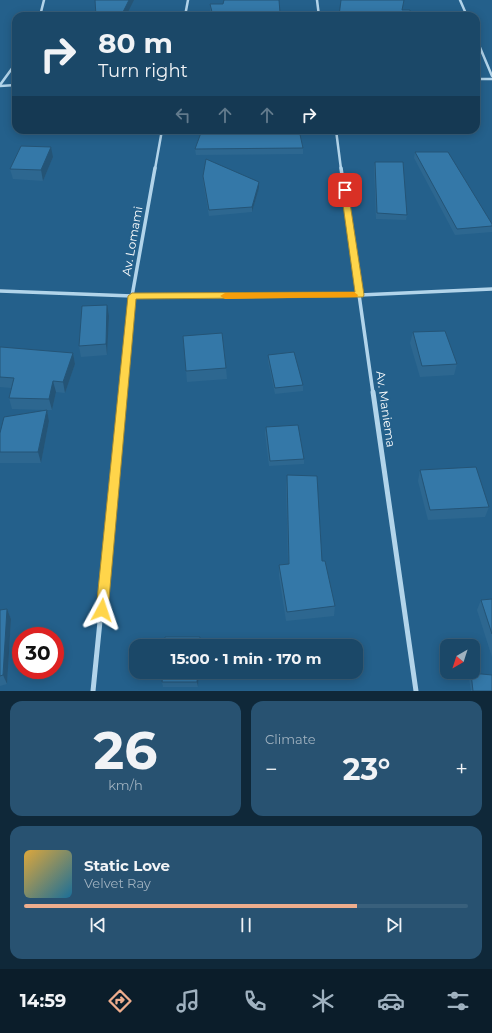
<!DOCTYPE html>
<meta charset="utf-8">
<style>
body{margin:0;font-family:Montserrat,sans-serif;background:#285271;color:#f1f3f6;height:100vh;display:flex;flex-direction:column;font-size:15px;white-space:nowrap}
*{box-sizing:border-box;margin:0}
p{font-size:13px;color:#a0b2c0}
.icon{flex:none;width:22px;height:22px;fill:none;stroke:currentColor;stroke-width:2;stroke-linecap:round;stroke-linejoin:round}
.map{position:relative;height:691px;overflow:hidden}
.sheet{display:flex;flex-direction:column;gap:10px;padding:10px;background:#0f2839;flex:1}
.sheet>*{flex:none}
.top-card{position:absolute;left:12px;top:12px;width:468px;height:122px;border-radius:12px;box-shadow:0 2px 10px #0003,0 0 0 1px #39607c;background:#1b4868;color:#f1f3f6;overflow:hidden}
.needle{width:26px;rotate:219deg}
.tools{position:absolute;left:440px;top:639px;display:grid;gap:8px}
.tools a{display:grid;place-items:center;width:40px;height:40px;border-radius:8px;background:#1b4868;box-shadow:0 2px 10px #0003,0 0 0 1px #39607c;font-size:20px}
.speed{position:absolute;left:12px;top:627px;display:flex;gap:8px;font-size:20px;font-weight:700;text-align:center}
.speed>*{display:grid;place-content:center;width:52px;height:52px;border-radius:50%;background:#1b4868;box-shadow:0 2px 10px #0003,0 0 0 1px #39607c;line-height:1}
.speed .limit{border:6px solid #d22;background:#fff;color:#111}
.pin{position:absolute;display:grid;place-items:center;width:34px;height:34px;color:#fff;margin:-17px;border-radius:8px;box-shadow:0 2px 6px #0006}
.me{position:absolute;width:44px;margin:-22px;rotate:5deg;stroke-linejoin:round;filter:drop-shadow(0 0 3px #0008)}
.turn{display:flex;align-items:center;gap:14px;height:84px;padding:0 20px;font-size:18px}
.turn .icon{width:52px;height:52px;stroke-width:2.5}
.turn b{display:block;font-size:28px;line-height:34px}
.lanes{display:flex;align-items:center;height:38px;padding:0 20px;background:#0003;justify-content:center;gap:20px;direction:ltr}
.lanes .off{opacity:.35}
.big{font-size:30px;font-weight:700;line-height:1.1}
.sheet .widget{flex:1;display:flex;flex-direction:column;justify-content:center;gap:6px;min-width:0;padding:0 14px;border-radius:12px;background:#285271}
.sheet .dial{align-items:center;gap:0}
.dial b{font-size:52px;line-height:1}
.song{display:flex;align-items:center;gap:12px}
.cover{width:48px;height:48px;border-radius:6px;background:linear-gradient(135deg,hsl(40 70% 55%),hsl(200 70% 35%))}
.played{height:4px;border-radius:2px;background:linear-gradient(90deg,#eead8d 75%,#39607c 75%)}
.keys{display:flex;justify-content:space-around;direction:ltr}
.heat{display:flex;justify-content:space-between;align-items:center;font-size:22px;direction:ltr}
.sheet .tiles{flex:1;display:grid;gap:10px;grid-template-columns:1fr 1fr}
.widget:last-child{grid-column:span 2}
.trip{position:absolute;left:129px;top:639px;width:234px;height:40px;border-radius:12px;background:#1b4868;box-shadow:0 2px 10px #0003,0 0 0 1px #39607c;font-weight:700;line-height:40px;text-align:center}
.tabs{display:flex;height:64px;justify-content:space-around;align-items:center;background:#0b1d2a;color:#a0b2c0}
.tabs .icon{width:28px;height:28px}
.tabs .on{color:#eead8d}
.tabs b{font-size:18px;color:#f1f3f6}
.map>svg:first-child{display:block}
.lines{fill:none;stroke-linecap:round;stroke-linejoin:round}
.street-far2{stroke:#b2d4ea;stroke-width:2.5}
.street-far1{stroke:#b2d4ea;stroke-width:3.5}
.street{stroke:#b2d4ea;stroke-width:5}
.wall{fill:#2d6790}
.shaded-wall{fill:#245476}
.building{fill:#3478a8;stroke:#245476}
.route{fill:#ffd54a;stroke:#a68a30}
.slow{fill:#f59e0b}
.labels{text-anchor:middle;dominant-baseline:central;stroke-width:4;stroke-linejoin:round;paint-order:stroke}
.street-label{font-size:12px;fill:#fff;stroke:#24608b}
</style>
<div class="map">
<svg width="492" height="691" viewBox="0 0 492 691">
<rect width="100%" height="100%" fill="#24608b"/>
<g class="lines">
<g class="street-far2">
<path d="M317 0 319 16"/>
<path d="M460 0 467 16"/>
<path d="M40 16 44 0"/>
<path d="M185 16 188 0"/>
<path d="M476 38 492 76"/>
<path d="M476 79H492"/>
<path d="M0 85 16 63"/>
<path d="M0 86 16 85"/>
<path d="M336 130 341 169"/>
<path d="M155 169 162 130"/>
</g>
<g class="street-far1">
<path d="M341 168 373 393"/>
<path d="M0 291 132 296 360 295 492 289"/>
<path d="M122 393 132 296 155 168"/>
</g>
<g class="street">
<path d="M373 392 416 691"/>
<path d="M93 691 123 392"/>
</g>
</g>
<g class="wall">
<path d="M210 4 280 13 289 16H212L210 10Z"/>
<path d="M303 148V154L196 155 195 149Z"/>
<path d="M415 152 492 224V232L455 235 414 158Z"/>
<path d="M53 157 43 181 13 179 10 169Z"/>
<path d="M375 162 407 215 406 220 376 219 374 167Z"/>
<path d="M203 176 259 188 252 212 209 216 203 181Z"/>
<path d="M109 316 107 355 81 357 79 346Z"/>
<path d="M413 332 457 364 454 375 420 377 410 343Z"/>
<path d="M183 336 226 368 227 379 187 382Z"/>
<path d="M0 347 73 353 75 364 65 393 56 392 52 410H47L49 421 41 463H0V433L46 410 12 409 9 398 11 388 0 387Z"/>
<path d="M268 355 303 385V391L275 394 268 361Z"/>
<path d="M266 427 304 459V464L269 466 265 433Z"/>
<path d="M420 470 489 507 485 517 428 520 418 481Z"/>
<path d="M287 475 322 561 335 606 334 616 286 621 279 576V565L288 564 286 486Z"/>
<path d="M492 599V657L477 610 481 600Z"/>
<path d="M7 609 11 619 7 684 0 686V610Z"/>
<path d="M199 672 198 687H163L162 682Z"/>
<path d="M471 673 492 691H471L469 678Z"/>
</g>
<g class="shaded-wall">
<path d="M129 0H134L126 16H121Z"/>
<path d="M51 147 53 157 43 181 41 170Z"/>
<path d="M259 182V188L252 212V207Z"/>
<path d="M107 305 109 316 107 355 106 344Z"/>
<path d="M73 353 75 364 65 393 63 382Z"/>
<path d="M53 381 56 392 52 410 49 399Z"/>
<path d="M47 410 49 421 41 463 38 452Z"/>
<path d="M7 609 11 619 7 684 3 675Z"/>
<path d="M198 672H199L198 687 197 682Z"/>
</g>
<g class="building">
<path d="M95 0H129L121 16H96Z"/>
<path d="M224 0H279L280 13 287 12 289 16H213L210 4H223Z"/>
<path d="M341 0H404L402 10H410V16H339Z"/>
<path d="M202 130H299L303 148 195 149Z"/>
<path d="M21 146 51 147 41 170 10 169Z"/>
<path d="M415 152H448L492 224V226L457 229Z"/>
<path d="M206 159 259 182 252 207 209 210 203 176Z"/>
<path d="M375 162H403L407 215 377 213Z"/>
<path d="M107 305 106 344 79 346 82 306Z"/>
<path d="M445 331 457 364 422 366 413 332Z"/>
<path d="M222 333 226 368 186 371 183 336Z"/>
<path d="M0 347H1L73 353 63 382 53 381 49 399 9 398 14 378 0 377Z"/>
<path d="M294 352 303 385 275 388 268 355Z"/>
<path d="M47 410 38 452H0V433L4 417Z"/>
<path d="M298 425 304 459 270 461 266 427Z"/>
<path d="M476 467 489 507 430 510 420 470Z"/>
<path d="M287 475 317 476 322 561H325L335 606 287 612 279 565 289 564Z"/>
<path d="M492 599V634L481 600Z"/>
<path d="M7 609 3 675 0 676V610Z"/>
<path d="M165 637H200L199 646H165Z"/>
<path d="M163 672H198L197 682H162Z"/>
<path d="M471 673 492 675V691H473Z"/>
</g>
<path class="route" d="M345 188 348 190 364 295 363 297 136 299 108 610 106 614 102 615 98 614 96 610 128 296 132 293 355 292 341 190Z"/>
<path class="slow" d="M354 292 358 295 357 297 225 299 220 296 225 293Z"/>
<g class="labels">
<g class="street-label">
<text transform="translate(132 241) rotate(-80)">Av. Lomami</text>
<text transform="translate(386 409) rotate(82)">Av. Maniema</text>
</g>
</g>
</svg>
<div class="tools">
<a><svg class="needle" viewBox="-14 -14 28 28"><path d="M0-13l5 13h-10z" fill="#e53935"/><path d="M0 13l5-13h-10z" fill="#a0b2c0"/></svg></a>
</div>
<div class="speed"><div class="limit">30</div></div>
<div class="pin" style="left:345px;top:190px;background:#d93025"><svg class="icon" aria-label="arrive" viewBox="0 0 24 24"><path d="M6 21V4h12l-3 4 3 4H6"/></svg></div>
<svg class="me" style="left:102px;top:610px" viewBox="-20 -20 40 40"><path d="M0-17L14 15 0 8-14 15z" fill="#ffd54a" stroke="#fff" stroke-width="4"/></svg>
<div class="trip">15:00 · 1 min · 170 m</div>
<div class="top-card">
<div class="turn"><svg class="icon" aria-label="right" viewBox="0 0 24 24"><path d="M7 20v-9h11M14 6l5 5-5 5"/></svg><div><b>80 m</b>Turn right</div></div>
<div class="lanes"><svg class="icon off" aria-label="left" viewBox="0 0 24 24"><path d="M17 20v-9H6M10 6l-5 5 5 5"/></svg><svg class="icon off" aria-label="ahead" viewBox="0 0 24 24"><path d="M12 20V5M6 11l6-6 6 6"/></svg><svg class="icon off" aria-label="ahead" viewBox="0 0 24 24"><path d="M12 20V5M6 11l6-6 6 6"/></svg><svg class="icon" aria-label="right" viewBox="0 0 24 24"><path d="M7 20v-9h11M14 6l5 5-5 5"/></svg></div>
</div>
</div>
<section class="sheet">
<div class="tiles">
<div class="widget dial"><b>26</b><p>km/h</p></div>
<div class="widget"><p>Climate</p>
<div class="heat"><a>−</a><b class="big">23°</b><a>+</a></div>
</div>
<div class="widget">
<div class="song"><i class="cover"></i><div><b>Static Love</b><p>Velvet Ray</p></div></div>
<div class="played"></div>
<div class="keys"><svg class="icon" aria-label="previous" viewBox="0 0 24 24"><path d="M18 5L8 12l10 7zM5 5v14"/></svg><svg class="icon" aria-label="pause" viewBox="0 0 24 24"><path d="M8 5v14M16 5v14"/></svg><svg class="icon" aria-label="next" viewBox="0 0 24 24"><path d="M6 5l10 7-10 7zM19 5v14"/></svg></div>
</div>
</div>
</section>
<nav class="tabs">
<b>14:59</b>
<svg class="icon on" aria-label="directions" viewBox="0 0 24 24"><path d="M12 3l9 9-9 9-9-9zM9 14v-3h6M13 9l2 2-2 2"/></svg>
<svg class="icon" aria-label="music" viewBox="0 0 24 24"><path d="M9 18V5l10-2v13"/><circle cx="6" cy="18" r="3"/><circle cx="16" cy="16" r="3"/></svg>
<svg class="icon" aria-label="phone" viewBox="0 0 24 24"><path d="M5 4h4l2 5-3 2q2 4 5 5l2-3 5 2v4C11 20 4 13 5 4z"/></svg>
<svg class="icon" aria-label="climate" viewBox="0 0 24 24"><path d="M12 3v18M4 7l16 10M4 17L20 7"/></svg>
<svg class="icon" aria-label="car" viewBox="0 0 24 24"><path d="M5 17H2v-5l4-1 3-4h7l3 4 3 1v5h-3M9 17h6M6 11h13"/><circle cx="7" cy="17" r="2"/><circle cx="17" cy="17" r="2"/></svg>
<svg class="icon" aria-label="filters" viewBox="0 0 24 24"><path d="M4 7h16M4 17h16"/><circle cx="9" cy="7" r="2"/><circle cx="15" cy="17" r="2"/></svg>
</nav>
